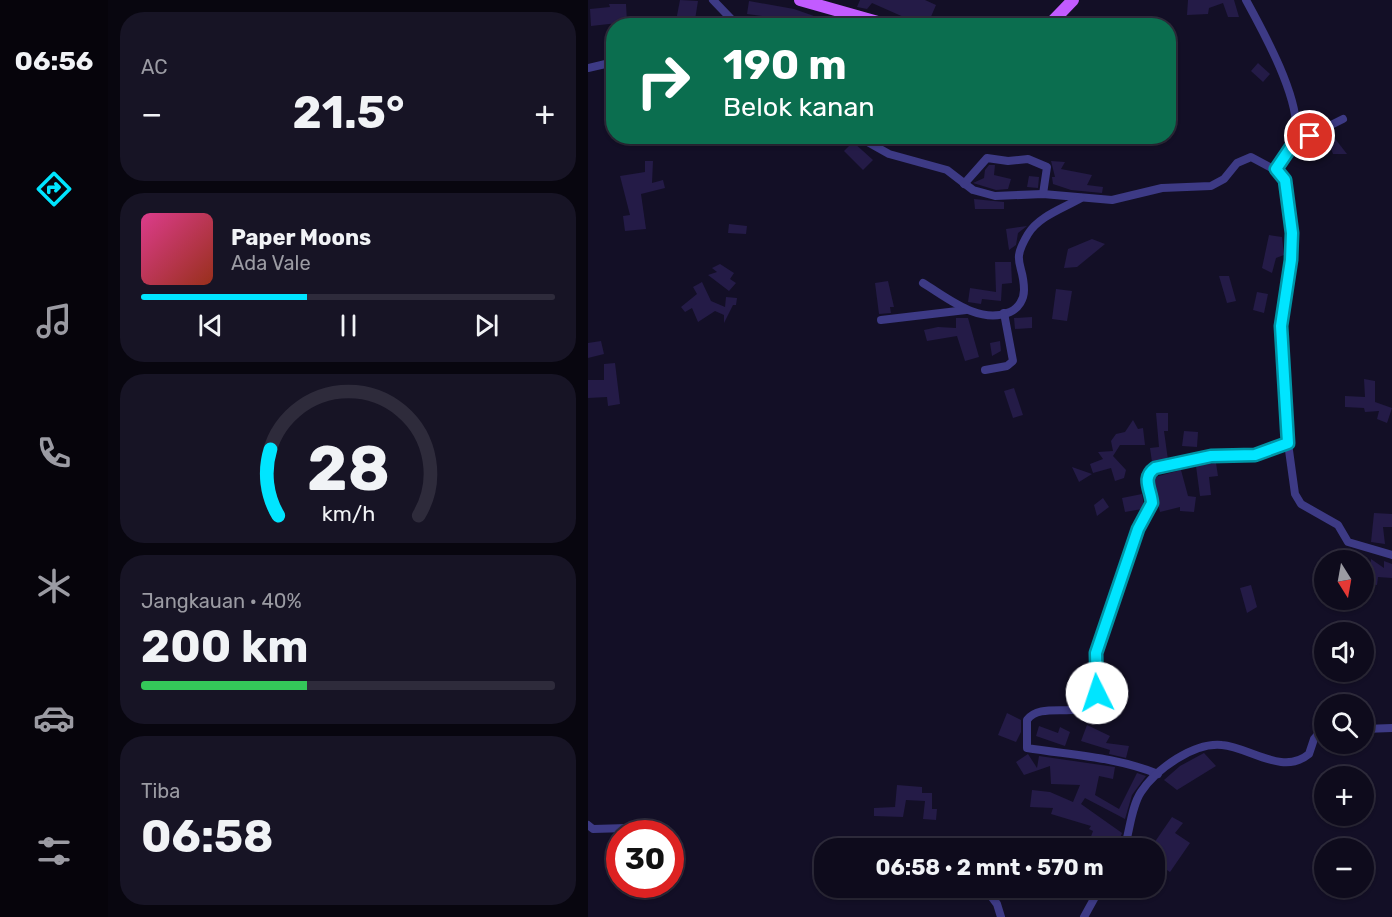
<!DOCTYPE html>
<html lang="id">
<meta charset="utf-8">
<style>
body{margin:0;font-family:Rubik,sans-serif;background:#171425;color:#f1f3f6;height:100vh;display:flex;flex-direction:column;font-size:22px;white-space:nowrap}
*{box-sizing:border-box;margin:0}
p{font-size:20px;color:#9b9ba3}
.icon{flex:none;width:33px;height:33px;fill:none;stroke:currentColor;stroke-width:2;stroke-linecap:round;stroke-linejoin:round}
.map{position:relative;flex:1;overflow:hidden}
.side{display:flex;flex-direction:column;gap:12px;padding:12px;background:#08060f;width:480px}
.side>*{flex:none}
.guide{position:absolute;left:18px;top:18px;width:570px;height:126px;border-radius:24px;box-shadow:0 2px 4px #0004,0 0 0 2px #2e2b3b;background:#0b6e4f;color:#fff;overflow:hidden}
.needle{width:39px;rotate:169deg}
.buttons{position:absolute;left:726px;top:550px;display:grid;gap:12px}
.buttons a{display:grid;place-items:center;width:60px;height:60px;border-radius:50%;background:#0e0b1c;box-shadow:0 2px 4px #0004,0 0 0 2px #2e2b3b;font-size:30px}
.speed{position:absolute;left:18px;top:820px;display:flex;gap:12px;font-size:30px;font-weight:700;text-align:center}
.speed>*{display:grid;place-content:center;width:78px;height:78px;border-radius:50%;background:#0e0b1c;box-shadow:0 2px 4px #0004,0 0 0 2px #2e2b3b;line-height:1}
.speed .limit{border:9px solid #d22;background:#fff;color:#111}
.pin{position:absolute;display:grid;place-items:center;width:51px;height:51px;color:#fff;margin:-26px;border:3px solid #fff;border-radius:50%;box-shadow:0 2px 6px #0007}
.me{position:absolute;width:66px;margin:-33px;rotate:356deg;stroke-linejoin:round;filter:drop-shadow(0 0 4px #0008)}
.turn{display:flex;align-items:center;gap:21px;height:126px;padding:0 18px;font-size:27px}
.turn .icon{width:78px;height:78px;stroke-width:2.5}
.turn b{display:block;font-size:42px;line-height:51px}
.big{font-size:45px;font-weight:700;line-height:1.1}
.side .widget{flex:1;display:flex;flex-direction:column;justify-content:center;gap:9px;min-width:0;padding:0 21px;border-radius:24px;background:#171425}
.side .dial{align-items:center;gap:0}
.dial svg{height:156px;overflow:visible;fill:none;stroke:#2e2b3b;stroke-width:7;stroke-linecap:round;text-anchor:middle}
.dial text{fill:#f1f3f6;stroke:none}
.song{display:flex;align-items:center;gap:18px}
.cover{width:72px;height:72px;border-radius:9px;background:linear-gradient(135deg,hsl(330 70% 55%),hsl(10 70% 35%))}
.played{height:6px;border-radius:3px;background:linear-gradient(90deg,#00e5ff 40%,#2e2b3b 40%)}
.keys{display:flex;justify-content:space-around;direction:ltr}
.heat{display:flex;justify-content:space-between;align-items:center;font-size:33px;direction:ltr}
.charge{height:9px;border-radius:4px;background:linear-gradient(90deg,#34c759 40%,#2e2b3b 0)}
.trip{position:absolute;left:226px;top:838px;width:351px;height:60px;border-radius:24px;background:#0e0b1c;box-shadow:0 2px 4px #0004,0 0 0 2px #2e2b3b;font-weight:700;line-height:60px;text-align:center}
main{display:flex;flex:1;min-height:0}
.tab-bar{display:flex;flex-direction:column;width:108px;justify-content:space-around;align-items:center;background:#06040b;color:#9b9ba3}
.tab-bar .icon{width:42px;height:42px}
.tab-bar .active{color:#00e5ff}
.tab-bar b{font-size:27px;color:#f1f3f6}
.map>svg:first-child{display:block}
.building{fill:#241b47}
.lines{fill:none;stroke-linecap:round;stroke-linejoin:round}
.street{stroke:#3d3a85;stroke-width:8}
.primary{stroke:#c25bff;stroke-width:12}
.route-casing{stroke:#0095a6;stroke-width:15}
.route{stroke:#00e5ff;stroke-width:10}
</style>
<main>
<nav class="tab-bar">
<b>06:56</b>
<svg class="icon active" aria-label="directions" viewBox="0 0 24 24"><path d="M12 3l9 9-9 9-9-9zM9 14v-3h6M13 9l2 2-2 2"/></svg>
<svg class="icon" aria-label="music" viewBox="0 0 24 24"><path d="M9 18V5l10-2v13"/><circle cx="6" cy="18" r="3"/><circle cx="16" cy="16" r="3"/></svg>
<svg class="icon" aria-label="phone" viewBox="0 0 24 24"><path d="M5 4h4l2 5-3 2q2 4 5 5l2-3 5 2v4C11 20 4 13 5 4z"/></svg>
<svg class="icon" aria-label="climate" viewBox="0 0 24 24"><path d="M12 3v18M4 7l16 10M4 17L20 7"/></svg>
<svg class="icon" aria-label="car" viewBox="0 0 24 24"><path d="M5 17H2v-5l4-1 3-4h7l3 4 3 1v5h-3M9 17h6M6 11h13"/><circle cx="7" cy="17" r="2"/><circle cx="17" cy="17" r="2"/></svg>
<svg class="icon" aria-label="filters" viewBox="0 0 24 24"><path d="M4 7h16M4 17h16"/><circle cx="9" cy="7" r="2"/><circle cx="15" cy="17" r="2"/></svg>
</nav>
<section class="side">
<div class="widget"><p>AC</p>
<div class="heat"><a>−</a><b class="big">21.5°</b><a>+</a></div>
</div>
<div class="widget">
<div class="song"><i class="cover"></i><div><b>Paper Moons</b><p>Ada Vale</p></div></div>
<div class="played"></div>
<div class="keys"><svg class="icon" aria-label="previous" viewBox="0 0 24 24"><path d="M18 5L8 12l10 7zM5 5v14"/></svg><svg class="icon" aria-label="pause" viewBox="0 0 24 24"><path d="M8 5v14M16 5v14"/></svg><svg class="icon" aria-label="next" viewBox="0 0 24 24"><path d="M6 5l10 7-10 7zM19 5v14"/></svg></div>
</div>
<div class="widget dial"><svg viewBox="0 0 100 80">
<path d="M14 69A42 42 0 1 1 86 69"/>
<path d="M14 69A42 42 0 0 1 10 35" stroke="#00e5ff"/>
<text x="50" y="56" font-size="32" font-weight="700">28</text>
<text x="50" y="72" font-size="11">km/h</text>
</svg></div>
<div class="widget"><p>Jangkauan · 40%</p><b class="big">200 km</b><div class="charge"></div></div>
<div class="widget"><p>Tiba</p><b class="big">06:58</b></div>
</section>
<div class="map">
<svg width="804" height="917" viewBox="0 0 804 917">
<rect width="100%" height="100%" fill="#130f26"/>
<g class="building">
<path d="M92 0 110 1 106 26H87Z"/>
<path d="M272 0H337L348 5 339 26H336L284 3 279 9 269 7Z"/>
<path d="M600 0H646L651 17H640L635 3 621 8 620 14 599 15Z"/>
<path d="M161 1 206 9 226 16 225 19 241 26H211L196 20 195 25 180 22 181 17 159 14Z"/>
<path d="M21 4H38L39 22 3 26 2 9 22 7Z"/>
<path d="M670 63 682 74 675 82 663 71Z"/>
<path d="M745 136 759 154H745L739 138Z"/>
<path d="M265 142 285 160 275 170 256 151Z"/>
<path d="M57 161H65L64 183 75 180 77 188 53 194 58 229 37 231 35 216 42 215 32 176 57 172Z"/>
<path d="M463 161 477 162 473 169 504 175 499 185 515 187 514 193 483 190 465 184 464 177H467Z"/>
<path d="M401 165H407L406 175 423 179 420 189 408 190 385 183 396 178 397 170Z"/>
<path d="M441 176 451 177 450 188 439 187Z"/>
<path d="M386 199 416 202V209H387Z"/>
<path d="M141 224 159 226 158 234 140 233Z"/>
<path d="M439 226 430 233 428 245 421 250 418 229Z"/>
<path d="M681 235 694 237 696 255 688 258 684 273 674 268Z"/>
<path d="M504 239 517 244 489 267 476 268 480 249Z"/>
<path d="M407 262H423L424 283 414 284 413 301 394 299 393 304 380 302 382 288 408 292Z"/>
<path d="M132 264 146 273 142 279 148 283 141 291 120 275 129 272 124 268Z"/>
<path d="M631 276H641L648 301 639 303Z"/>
<path d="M300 281 306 307H302L303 313 291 314 287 283Z"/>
<path d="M114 282 123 301 137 307 138 297 149 298 148 305H145L136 323V315L127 311 110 322 104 308 97 312 93 307 109 294 105 287Z"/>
<path d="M468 289 484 291 479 321 464 319Z"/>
<path d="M669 292 680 294 676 313 665 310Z"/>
<path d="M444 317V328L427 329 426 318Z"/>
<path d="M368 318H380L391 357 377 361 369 336 339 341 336 330 350 327 368 328Z"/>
<path d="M13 341 16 354 0 358V343Z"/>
<path d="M412 341 413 351 404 356 402 343Z"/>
<path d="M27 363 32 404 20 406 19 397 0 398V380H16V364Z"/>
<path d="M776 379 787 381V402L804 408 799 423 789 419 791 411 777 412 776 408 757 407V396L777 397Z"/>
<path d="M426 388 435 415 425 418 416 391Z"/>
<path d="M568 413H580V431H576L580 460 564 462 562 448 571 447Z"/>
<path d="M545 420 550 429 555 428 557 445H532L525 456 538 470 536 478 527 481 523 468 505 473 502 464 515 459 510 452 525 451 523 441 528 434 537 432Z"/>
<path d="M596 431 610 432 609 447 594 446Z"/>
<path d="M628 463 630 476 621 477 623 495 612 496 608 466Z"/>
<path d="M484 467 504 474 491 482Z"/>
<path d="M593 470 600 496 608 497 606 512 592 511V507L572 512 564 480 567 477Z"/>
<path d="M554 494 556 505 554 509 537 512 534 498Z"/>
<path d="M515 498 521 507 509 516 506 505Z"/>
<path d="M786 513 804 514V527H795L797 544 783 542Z"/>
<path d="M783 559 796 568V561L804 564V578L790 577 789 585 776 583V565L782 570Z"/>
<path d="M663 585 669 607 659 613 652 588Z"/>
<path d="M419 713 433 720V732L428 742 410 735Z"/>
<path d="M499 725 522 736 518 743 541 746 538 758 521 754 522 750 493 741Z"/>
<path d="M451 726 470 733 472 727 482 732 477 746 448 736Z"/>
<path d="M616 753 628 766 589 790 576 780 592 766Z"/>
<path d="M440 754 449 768 451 756 527 767 525 779 511 776 507 795 531 809 549 773 558 776 544 795 537 819 497 798 493 804 534 833 528 849H515L501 842 505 831 501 829 503 826 463 814 465 808 442 807 444 790 462 792 485 802 492 785 463 784 462 766 436 775 428 762Z"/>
<path d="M309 785 334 787V793H344V809H349L348 820 335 819 337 801 318 800 315 817 286 816V808L307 807Z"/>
<path d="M584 817 595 823 587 833 602 843 582 872 567 862V849H562Z"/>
</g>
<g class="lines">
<g class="street">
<path d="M125 0 150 26"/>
<path d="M658 0C675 31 712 98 708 134 707 147 696 159 688 169"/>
<path d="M0 68 26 62"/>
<path d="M269 136 301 154 359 170 385 190 407 196 455 194 524 200 574 188 623 186 636 179 649 163 663 157 693 173 697 180 702 212 705 247 693 337 700 443 707 494 713 504 750 525 760 542 804 555"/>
<path d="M705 144 755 119"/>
<path d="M376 184 399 158 420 161 440 159 459 167 455 194"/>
<path d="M335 283C360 298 391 325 422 312 431 308 436 299 436 290 436 262 422 264 440 234 451 216 476 208 493 198"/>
<path d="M293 320 378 310"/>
<path d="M397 370 419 366 425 361 416 313"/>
<path d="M776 729 804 728"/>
<path d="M570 774C529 757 482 755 439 748V720C454 700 492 721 507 699L508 653 550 529 564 503 558 479 563 471 623 456 667 455 700 443"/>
<path d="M0 825 5 829 39 828"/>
<path d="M536 849C542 831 543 807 553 792 568 769 606 742 634 745 661 747 695 776 721 754L726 739 736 727"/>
<path d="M397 888 409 904 413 917"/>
<path d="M496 917 512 888"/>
</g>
<g class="primary">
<path d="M212 0 304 26"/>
<path d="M460 26 485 0"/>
</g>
</g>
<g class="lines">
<defs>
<path id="route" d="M509 693 508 653 550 529 564 503C563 489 553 478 567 468L623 456 667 455 700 443 693 326 703 260 704 233 697 180 688 169 705 144 722 136"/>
</defs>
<use href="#route" class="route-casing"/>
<use href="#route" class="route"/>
</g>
</svg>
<div class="buttons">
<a><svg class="needle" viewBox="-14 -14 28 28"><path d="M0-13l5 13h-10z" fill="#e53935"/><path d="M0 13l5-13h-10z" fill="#9b9ba3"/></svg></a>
<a><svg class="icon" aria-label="sound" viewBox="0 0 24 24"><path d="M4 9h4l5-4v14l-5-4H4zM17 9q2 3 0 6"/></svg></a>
<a><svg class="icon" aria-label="search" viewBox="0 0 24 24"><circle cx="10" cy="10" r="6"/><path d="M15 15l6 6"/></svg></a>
<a>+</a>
<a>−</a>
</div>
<div class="speed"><div class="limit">30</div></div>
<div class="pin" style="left:722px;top:136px;background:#d93025"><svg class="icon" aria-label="arrive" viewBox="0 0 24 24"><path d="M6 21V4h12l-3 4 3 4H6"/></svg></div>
<svg class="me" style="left:509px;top:693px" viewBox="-20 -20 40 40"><circle r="19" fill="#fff"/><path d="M0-13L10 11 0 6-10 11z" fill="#00e5ff"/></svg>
<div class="trip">06:58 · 2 mnt · 570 m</div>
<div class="guide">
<div class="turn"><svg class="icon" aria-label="right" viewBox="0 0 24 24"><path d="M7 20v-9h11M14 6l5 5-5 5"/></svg><div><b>190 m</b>Belok kanan</div></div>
</div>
</div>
</main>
